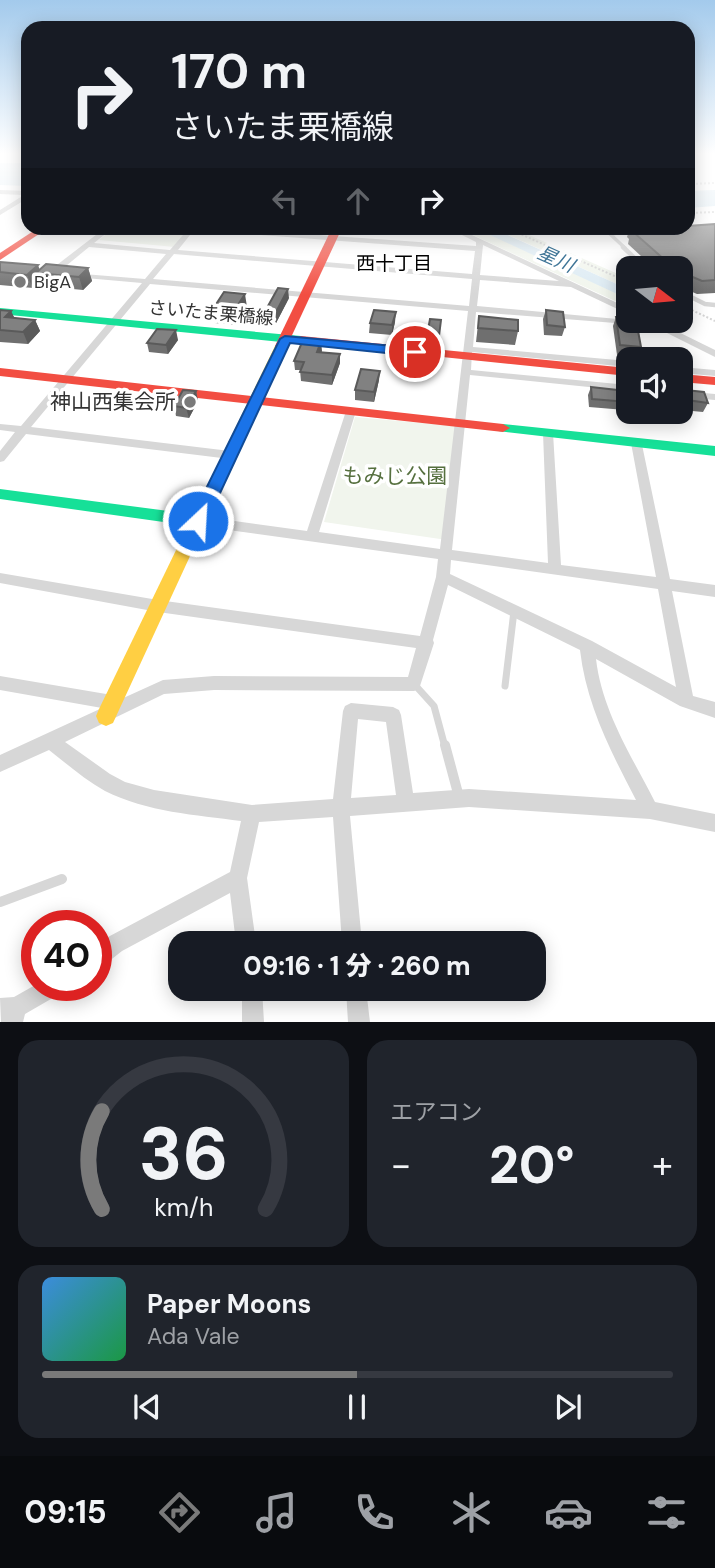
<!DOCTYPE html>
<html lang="ja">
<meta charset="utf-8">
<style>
body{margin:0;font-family:"DM Sans","Noto Sans JP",sans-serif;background:#20242c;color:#f1f3f6;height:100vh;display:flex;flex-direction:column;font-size:26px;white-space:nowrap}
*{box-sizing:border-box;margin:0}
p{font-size:23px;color:#9ea1a6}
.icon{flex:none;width:38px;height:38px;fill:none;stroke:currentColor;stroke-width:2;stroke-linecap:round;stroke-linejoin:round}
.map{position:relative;height:1022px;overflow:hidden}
.sheet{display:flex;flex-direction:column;gap:18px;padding:18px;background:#0d0f14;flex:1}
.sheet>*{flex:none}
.top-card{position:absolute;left:21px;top:21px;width:674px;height:214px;border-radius:21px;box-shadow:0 4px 18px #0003;background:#171b24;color:#f1f3f6;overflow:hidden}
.needle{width:46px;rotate:106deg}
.fabs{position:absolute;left:616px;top:256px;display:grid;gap:14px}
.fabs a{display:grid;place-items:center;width:77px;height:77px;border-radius:14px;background:#171b24;box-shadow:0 4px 18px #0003;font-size:35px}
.speed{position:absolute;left:21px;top:910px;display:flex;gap:14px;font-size:35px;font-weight:700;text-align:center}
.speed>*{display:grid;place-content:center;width:91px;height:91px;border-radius:50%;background:#171b24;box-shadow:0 4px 18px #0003;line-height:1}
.speed .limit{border:10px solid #d22;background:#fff;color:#111}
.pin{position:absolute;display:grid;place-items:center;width:60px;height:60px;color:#fff;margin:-30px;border:4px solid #fff;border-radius:50%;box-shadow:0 2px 7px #0007}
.me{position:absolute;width:77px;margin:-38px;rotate:25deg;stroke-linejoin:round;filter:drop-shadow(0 0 5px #0008)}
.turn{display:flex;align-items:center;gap:24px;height:147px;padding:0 35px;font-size:32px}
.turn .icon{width:91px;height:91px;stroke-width:2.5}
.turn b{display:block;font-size:49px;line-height:60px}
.lanes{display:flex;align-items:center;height:66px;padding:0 35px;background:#0003;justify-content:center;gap:35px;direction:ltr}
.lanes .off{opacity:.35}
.big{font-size:52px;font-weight:800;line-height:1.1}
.sheet .card{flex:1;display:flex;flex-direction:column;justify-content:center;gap:10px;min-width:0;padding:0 24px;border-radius:21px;background:#20242c}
.sheet .dial{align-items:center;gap:0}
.dial svg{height:182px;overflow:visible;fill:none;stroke:#363941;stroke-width:7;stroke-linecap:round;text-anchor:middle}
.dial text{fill:#f1f3f6;stroke:none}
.song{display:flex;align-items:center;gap:21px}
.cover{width:84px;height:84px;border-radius:10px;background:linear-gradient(135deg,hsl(210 70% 55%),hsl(140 70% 35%))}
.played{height:7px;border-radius:4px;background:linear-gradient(90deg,#7a7a7a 50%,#363941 50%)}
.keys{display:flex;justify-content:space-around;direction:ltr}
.heat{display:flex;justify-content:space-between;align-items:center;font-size:38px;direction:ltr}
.sheet .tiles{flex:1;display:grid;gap:18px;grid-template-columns:1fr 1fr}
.card:last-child{grid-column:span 2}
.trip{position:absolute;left:168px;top:931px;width:378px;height:70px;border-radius:21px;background:#171b24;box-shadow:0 4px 18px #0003;font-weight:800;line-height:70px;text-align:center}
.tabs{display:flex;height:112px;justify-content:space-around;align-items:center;background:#090b0e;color:#9ea1a6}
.tabs .icon{width:49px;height:49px}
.tabs .selected{color:#7a7a7a}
.tabs b{font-size:32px;color:#f1f3f6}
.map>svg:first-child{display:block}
.green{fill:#f1f5ed}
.water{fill:#ddebf3}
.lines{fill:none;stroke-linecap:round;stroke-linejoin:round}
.path{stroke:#d6d6d6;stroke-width:2;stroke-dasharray:2 2;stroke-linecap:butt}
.lane-far3{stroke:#d7d7d7;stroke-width:3.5}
.lane-far2{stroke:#d7d7d7;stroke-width:4.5}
.lane-far1{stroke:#d7d7d7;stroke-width:7}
.lane{stroke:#d7d7d7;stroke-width:10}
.street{fill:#d7d7d7;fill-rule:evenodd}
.fast{fill:#16e098;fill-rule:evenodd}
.slow{fill:#ffcf43;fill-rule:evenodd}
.jam{fill:#f24e42;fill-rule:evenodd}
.wall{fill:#6f6f6f}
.shaded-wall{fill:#5a5a5a}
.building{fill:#818181;stroke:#5a5a5a;stroke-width:2}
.route{fill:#1a73e8;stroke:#114b97;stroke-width:2}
.poi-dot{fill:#7a7a7a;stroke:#fff;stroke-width:2.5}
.labels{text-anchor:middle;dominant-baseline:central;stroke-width:7;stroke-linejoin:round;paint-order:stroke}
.far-poi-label{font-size:18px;fill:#333;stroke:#fff;text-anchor:start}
.far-street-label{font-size:18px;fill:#333;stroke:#fff}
.far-water-label{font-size:19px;font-style:italic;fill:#3f7597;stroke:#fff}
.far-neighbourhood-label{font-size:19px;fill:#000;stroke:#fff}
.poi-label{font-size:21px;fill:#333;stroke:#fff;text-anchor:end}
.park-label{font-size:21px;fill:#56703f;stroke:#fff}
</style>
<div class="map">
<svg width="715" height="1022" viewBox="0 0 715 1022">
<rect width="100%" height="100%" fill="#fff"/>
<g class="green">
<path d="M114 228 190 229 175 247 99 240Z"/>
<path d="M458 228H477L628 298V307Z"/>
<path d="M493 228H513L618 274 628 279V289Z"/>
<path d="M355 417 455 426 447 540 324 522Z"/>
</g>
<g class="water">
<path d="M0 163H28V186L0 185Z"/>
<path d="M715 190V206L688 208V191Z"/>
<path d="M475 228H492L628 289V299Z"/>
</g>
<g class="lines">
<g class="path">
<path d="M693 152 715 153"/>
<path d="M0 153 24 152"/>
<path d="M688 184 715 183"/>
<path d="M688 213 715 212"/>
<path d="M507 228 628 282"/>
<path d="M681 305 715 321"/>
</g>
<path class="lane-far3" d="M625 248 610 234 636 231"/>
<g class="lane-far2">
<path d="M623 247 645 268"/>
<path d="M681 292 705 304 715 305"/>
</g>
<g class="lane-far1">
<path d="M415 685 434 706 445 747"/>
<path d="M505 686 514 611"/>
</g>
<g class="lane">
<path d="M445 745 459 797"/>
<path d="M0 902 62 879"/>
</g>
<g class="street">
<path d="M0 190 28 191V198L0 215V210L24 195 0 194Z"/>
<path d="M105 228H113L94 243 170 250 189 228H217L476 246V242L448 228H457L628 308V314L571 287 480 280 477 306 628 320H654L715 350V357L653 326 476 312 473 347 628 361V367L472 352 471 370 628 385V391L470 375 452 550 548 563 543 433 548 430 553 433 561 565 656 577 631 443 637 439 641 440 670 579 715 585V597L672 591 693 696 715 702V718L680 706 596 659C602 711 632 757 655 802L715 814V832L650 819 469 807 350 816 362 943H342L333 817 259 822 247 878 256 943H236L230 893 122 951 103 966 96 969V946L108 937 230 872 241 821C196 815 147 812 105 791 85 780 67 764 49 750L0 772V755L102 708 0 690V676L112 695 118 697 119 700 163 680 214 676 408 677 416 648 158 612 0 583V573L158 600 420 636 436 577 438 559 199 526 195 524 193 521 195 518 199 516 307 531 346 411 351 408 356 411 319 532 440 549 468 311 150 284 31 427 230 451 234 452 236 455 234 458 230 459 26 434 4 461 0 462V451L15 432 0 430V424L21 426 142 283 74 277H71V273L145 279 166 254 89 247 55 275H49V271ZM194 230H195L475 251 472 274 178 250ZM483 245 559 281 480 275ZM174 254 472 279 469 306 153 279ZM451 560 658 589 676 687 592 641 450 574ZM448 585 580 650C586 704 611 752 636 800L469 789 413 793 401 715 399 710 393 707 351 703 345 706 343 711 333 799 252 805 154 790 125 782 110 774 65 742 164 694 214 690 414 691 419 689 434 643 433 640ZM358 719 386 722 396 795 351 798Z"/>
<path d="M681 367 715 370V376L681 373Z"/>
<path d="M681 391 715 394V400L681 397Z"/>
<path d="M37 984 66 985 63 992 25 1014 23 1022H1L0 998 14 997Z"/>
<path d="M242 989H262L264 1022H242Z"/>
<path d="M346 989H366L370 1022H348Z"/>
</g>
<g class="fast">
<path d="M0 308 301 336 307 340 301 344 0 314Z"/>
<path d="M503 424 715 446V456L498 431 496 428Z"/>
<path d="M0 489 199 515 205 517 207 521 205 525 199 527 0 499Z"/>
</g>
<path class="slow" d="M281 342 287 346 113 723 106 726 99 723 96 716 99 709 275 346Z"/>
<g class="jam">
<path d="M38 228H48L0 260V253Z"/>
<path d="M332 228H342L287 346 281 350 277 349 275 346Z"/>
<path d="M301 336 628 368V376L297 342V338Z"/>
<path d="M0 368 503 424 510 428 503 432 0 376Z"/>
<path d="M681 374 715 377V385L681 382Z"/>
</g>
</g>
<g class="wall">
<path d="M715 224V293L697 294 681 287V268H654L628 244 629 239 627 237 630 228H658L659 229Z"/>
<path d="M0 262 40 270 88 268 92 281 83 290 42 286 40 281 33 288 0 285Z"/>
<path d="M289 298 275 325 264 324 263 315Z"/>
<path d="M247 307 236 325 215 323 213 309Z"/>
<path d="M0 310 11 311 14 318 35 320 40 331 28 344 0 342Z"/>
<path d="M546 310 565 327 562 336 544 335 543 319Z"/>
<path d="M479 316 518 331 515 345 476 342Z"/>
<path d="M616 317 641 347 638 357 617 355 613 326Z"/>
<path d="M441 320 438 346 426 345 427 335Z"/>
<path d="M395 322 392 335 369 333 370 323Z"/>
<path d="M178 340 168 354 149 352 147 343Z"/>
<path d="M322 351 321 352 340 354V363L332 385 301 381 300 370H295L294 361Z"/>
<path d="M379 380 374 402 355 400V390Z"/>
<path d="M591 387 628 402 625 410 589 407 588 395Z"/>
<path d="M682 387 685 390 708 403 703 412 682 410 681 406V390Z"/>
<path d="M196 391 198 401 189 418 176 416 174 406Z"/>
<path d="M645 411H666L664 414 645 412Z"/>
</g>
<g class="shaded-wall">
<path d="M38 265 41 273H36L40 281 33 288 27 275Z"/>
<path d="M88 268 92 281 83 290 79 277Z"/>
<path d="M288 289 289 298 275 325 274 316Z"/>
<path d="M245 294 247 307 236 325 234 311Z"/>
<path d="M11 311 17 323 5 317Z"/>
<path d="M396 312 395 322 392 335V325Z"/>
<path d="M35 320 40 331 28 344 23 332Z"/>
<path d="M176 330 178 340 168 354 166 345Z"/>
<path d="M321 341 322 351 318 361 317 352Z"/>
<path d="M340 354V363L332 385V375Z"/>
<path d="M380 371 379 380 374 402V392Z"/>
<path d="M196 391 198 401 189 418 186 408Z"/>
</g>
<g class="building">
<path d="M715 224V280L702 281 681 272V268H674L632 231 638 230 634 228H658L659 229 688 228V226Z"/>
<path d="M0 262 38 265 27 275 0 272Z"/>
<path d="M46 264 88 268 79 277 36 273Z"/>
<path d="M278 288 288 289 274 316 263 315Z"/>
<path d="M224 292 245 294 234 311 213 309Z"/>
<path d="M0 310 11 311 5 317 35 320 23 332 0 330Z"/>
<path d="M374 310 396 312 392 325 370 323Z"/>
<path d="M546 310 563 312 565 327 547 325Z"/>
<path d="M479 316 518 320V331L478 328Z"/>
<path d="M616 317 628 318V320H636L641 347 620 345Z"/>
<path d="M430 319 441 320 439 336 427 335Z"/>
<path d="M157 329 176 330 166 345 147 343Z"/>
<path d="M303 340 321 341 317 352 340 354 332 375 300 372 304 362 294 361Z"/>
<path d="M361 369 380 371 374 392 355 390Z"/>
<path d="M591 387 626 391 628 402 592 399Z"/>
<path d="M682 387 685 390 704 392 708 403 687 400Z"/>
<path d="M183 390 196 391 186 408 174 406Z"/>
</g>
<linearGradient id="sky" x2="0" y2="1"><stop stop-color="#a3caec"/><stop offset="0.52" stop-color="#fff"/><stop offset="1" stop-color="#fff" stop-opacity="0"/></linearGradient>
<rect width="715" height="295" fill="url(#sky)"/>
<path class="route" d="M285 336 415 348 422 352 415 356 290 343 207 521 204 526H193L190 521 280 339Z"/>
<g class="poi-dot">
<circle cx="20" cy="282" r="7"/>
<circle cx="190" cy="402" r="7"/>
</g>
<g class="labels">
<g class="far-poi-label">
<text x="34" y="282">BigA</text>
</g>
<g class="far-street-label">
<text transform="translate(211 313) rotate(5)">さいたま栗橋線</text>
</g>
<g class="far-water-label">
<text transform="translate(556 259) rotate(24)">星川</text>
</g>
<g class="far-neighbourhood-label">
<text x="394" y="263">西十丁目</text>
</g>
<g class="poi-label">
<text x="176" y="402">神山西集会所</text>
</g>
<g class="park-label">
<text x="395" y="476">もみじ公園</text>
</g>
</g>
</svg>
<div class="fabs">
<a><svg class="needle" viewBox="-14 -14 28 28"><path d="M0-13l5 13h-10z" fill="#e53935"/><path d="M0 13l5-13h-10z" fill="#9ea1a6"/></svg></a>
<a><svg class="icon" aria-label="sound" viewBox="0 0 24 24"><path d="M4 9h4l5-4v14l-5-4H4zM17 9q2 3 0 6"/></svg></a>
</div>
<div class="speed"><div class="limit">40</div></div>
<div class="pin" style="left:415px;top:352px;background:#d93025"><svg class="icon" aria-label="arrive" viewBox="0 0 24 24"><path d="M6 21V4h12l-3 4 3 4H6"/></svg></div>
<svg class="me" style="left:198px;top:521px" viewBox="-20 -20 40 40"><circle r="17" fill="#1a73e8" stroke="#fff" stroke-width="3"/><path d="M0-11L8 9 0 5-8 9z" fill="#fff"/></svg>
<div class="trip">09:16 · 1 分 · 260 m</div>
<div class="top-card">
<div class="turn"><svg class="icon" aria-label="right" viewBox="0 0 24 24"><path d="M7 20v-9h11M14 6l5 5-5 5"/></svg><div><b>170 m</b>さいたま栗橋線</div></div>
<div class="lanes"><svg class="icon off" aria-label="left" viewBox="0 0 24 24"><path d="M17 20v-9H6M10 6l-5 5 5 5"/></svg><svg class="icon off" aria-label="ahead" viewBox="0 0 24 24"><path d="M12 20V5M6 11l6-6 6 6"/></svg><svg class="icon" aria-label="right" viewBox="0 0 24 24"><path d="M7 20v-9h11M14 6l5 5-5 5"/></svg></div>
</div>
</div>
<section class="sheet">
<div class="tiles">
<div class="card dial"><svg viewBox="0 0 100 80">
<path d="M14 69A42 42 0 1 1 86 69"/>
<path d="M14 69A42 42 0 0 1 14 26" stroke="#7a7a7a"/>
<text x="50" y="56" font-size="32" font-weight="700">36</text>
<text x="50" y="72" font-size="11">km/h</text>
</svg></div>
<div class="card"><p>エアコン</p>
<div class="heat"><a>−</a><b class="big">20°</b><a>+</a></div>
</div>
<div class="card">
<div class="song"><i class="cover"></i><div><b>Paper Moons</b><p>Ada Vale</p></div></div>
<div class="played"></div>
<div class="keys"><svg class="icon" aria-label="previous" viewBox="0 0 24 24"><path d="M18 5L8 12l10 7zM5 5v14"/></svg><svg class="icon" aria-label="pause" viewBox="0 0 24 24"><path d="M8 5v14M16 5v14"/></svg><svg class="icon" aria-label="next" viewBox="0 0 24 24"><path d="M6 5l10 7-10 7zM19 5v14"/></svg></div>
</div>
</div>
</section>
<nav class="tabs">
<b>09:15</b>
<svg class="icon selected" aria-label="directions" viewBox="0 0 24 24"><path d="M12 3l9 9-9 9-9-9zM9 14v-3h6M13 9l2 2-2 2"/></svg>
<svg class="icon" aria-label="music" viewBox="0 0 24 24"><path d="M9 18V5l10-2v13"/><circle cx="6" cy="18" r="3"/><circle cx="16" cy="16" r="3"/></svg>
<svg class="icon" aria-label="phone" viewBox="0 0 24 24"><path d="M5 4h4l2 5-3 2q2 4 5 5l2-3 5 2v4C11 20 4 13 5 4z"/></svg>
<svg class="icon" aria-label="climate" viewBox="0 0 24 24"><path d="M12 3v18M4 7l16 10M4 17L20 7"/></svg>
<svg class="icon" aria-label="car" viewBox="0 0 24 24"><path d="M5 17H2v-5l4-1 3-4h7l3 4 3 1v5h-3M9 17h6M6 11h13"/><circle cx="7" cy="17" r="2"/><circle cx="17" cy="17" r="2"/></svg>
<svg class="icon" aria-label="filters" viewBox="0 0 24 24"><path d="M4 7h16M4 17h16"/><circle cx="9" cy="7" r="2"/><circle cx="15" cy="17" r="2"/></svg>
</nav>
